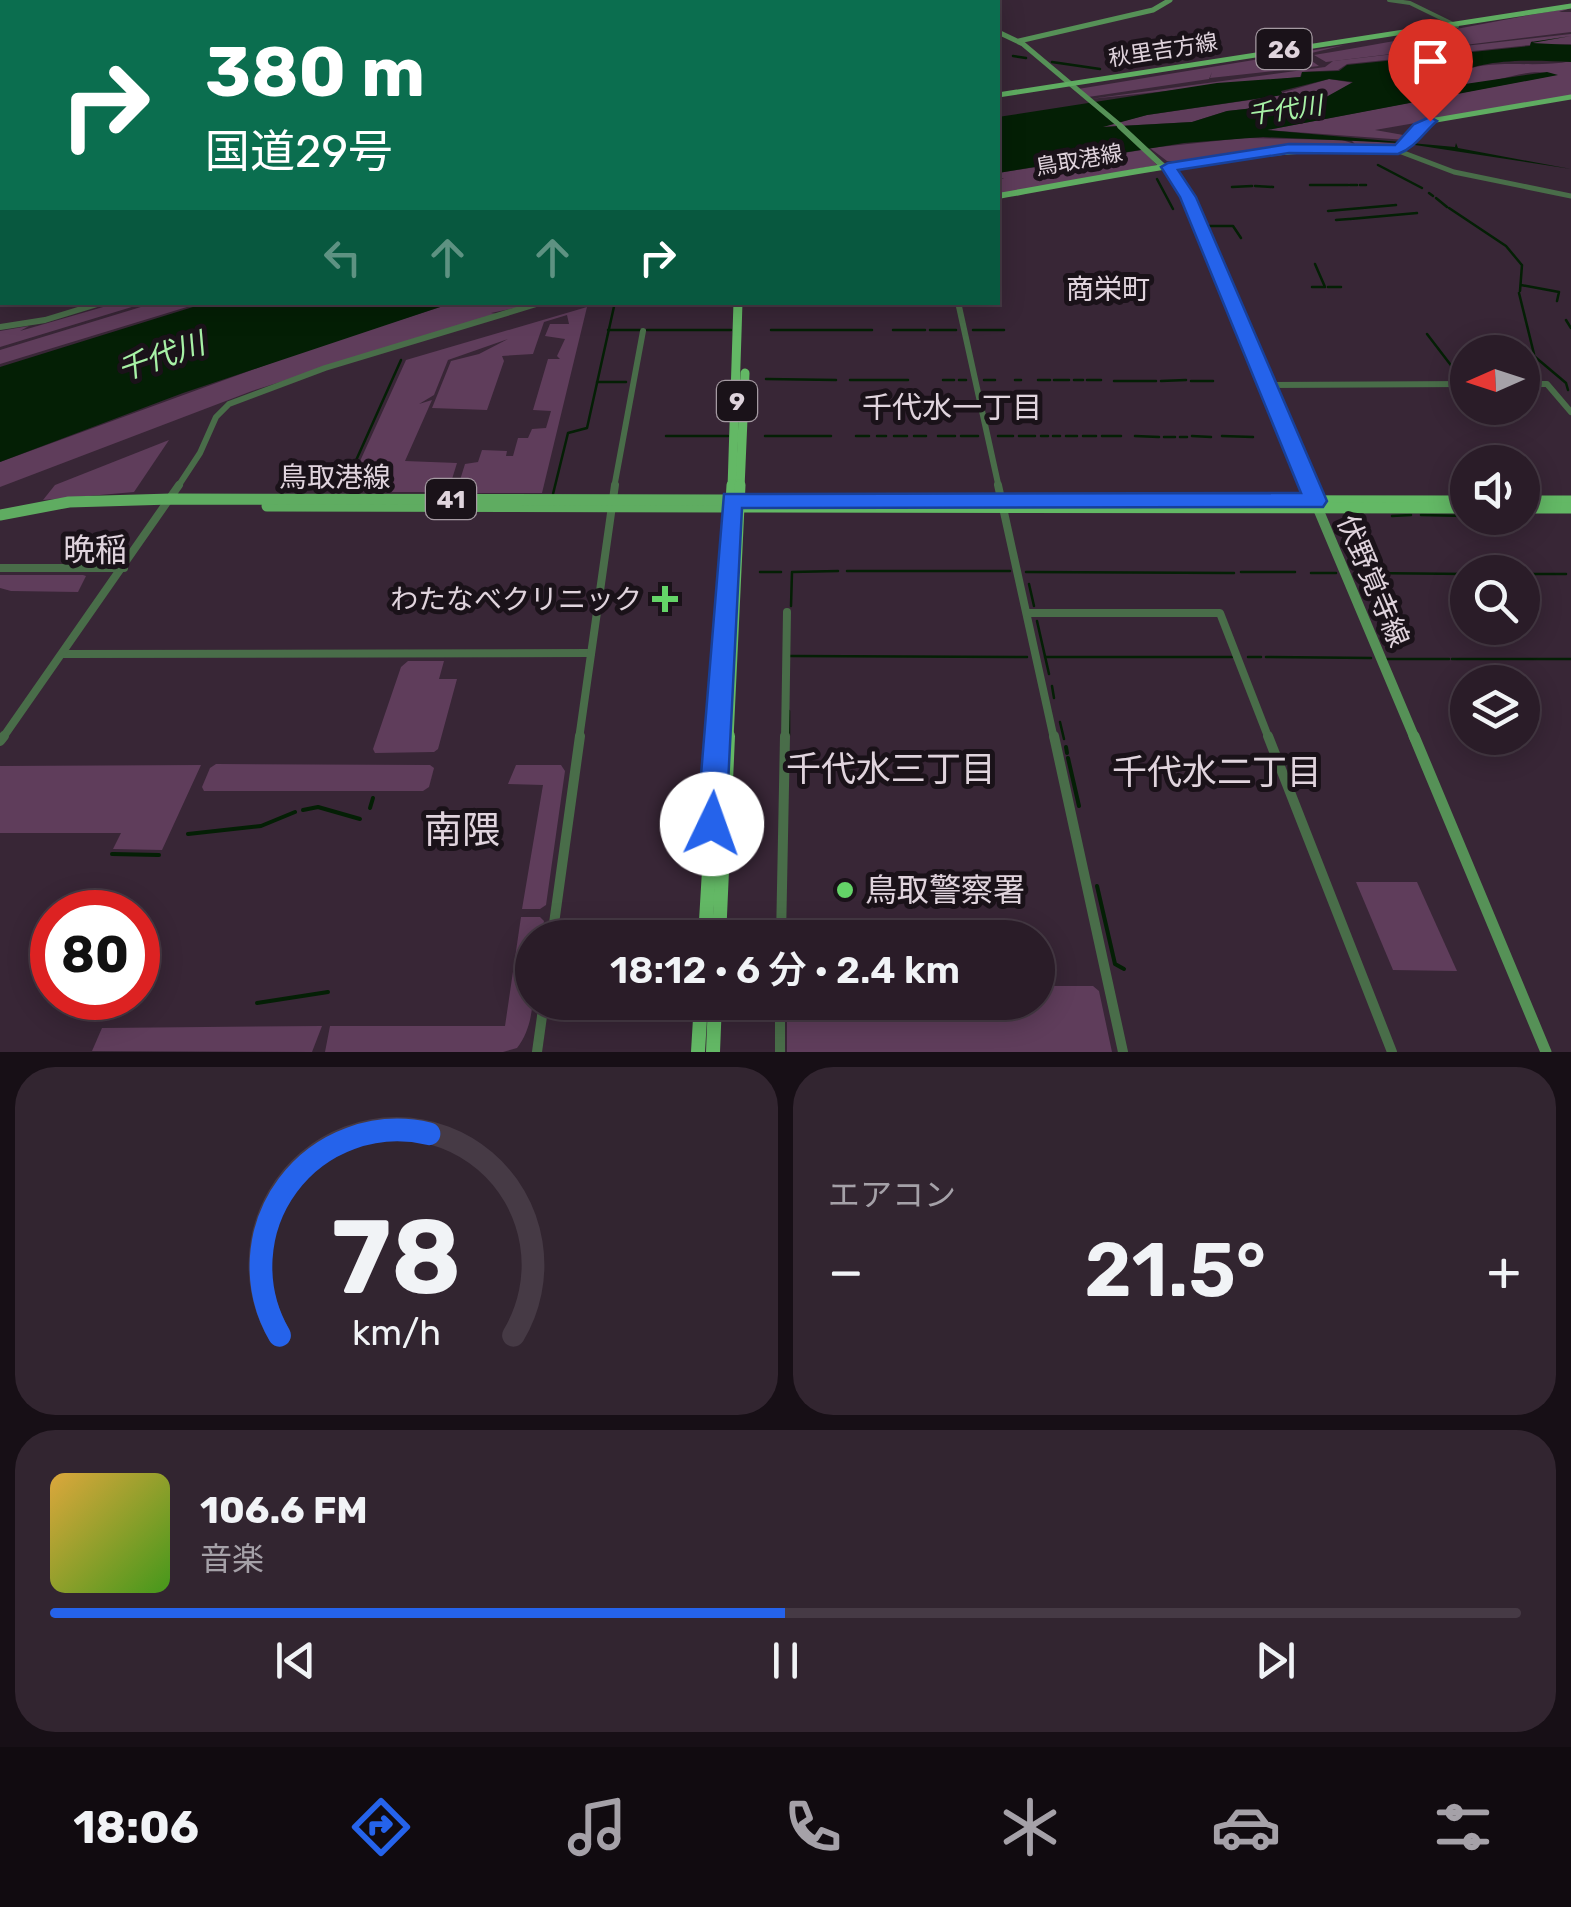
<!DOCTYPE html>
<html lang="ja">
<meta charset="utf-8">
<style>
body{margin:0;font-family:Rubik,"Noto Sans JP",sans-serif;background:#322530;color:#f1f3f6;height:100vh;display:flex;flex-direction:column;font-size:38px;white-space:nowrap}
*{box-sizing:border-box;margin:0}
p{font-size:32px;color:#a5a1a8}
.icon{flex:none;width:55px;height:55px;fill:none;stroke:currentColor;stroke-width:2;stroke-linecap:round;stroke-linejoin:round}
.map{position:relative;height:1052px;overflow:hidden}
.drawer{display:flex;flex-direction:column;gap:15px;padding:15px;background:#170f16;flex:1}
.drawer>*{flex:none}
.hud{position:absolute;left:0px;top:0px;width:1000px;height:305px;box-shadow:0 5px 25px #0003,0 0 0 2px #463a45;background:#0b6e4f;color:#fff;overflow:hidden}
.needle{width:65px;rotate:267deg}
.buttons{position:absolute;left:1450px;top:335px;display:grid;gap:20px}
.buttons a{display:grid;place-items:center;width:90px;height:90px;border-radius:50%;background:#2a1c28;box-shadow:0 5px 25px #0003,0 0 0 2px #463a45;font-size:50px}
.speed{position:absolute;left:30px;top:890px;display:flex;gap:20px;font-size:50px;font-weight:700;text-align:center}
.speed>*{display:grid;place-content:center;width:130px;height:130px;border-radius:50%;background:#2a1c28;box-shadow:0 5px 25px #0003,0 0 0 2px #463a45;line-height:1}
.speed .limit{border:15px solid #d22;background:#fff;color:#111}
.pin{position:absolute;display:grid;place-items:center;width:85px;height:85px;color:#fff;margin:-102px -42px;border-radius:50% 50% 50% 0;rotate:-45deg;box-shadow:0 0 10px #0007}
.pin .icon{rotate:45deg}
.me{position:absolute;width:110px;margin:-55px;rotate:3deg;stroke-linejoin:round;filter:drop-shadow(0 0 8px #0008)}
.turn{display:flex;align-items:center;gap:35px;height:210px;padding:0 40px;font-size:45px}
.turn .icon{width:130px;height:130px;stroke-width:2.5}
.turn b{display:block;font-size:70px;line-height:85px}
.lanes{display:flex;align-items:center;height:95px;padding:0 40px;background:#0003;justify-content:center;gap:50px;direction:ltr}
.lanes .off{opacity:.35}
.big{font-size:75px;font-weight:600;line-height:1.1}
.drawer .tile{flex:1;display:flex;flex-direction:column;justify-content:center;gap:15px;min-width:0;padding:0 35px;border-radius:40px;background:#322530}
.drawer .dial{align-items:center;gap:0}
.dial svg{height:260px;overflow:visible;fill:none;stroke:#463a45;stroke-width:7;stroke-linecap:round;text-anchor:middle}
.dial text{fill:#f1f3f6;stroke:none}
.song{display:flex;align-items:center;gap:30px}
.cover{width:120px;height:120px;border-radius:15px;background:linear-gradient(135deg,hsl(40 70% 55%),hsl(100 70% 35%))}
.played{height:10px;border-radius:5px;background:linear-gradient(90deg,#2563eb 50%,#463a45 50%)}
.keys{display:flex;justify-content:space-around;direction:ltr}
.heat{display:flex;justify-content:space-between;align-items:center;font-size:55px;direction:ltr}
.drawer .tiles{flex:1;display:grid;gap:15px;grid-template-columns:1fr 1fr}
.tile:last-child{grid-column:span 2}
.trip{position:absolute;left:515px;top:920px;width:540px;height:100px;border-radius:50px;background:#2a1c28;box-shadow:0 5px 25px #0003,0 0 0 2px #463a45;font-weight:600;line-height:100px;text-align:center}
.menu{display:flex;height:160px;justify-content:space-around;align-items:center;background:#110b10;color:#a5a1a8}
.menu .icon{width:70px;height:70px}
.menu .selected{color:#2563eb}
.menu b{font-size:45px;color:#f1f3f6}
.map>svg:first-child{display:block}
.green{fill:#5f3d5b}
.water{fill:#041f05;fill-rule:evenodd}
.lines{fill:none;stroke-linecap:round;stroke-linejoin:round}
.stream-far1{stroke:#041f05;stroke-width:2.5}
.stream{stroke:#041f05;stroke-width:4}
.tertiary-far4{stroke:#496d49;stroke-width:4}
.tertiary-far3{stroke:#496d49;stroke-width:5}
.tertiary-far2{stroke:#496d49;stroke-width:6}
.tertiary-far1{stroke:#496d49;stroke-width:8}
.tertiary{stroke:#496d49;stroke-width:10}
.secondary-far4{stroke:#569157;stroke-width:5}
.secondary-far3{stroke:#569157;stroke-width:6}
.secondary-far2{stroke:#569157;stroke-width:8}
.secondary-far1{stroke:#569157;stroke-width:10}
.secondary{stroke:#569157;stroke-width:11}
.primary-far2{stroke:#5fac61;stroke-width:5}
.primary-far1{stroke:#5fac61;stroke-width:6}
.primary{stroke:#5fac61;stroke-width:11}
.trunk-far3{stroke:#63b865;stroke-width:5}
.trunk-far2{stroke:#63b865;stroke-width:9}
.trunk-far1{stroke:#63b865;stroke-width:11}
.trunk{stroke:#63b865;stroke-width:14}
.route{fill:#2563eb;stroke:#184099;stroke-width:2.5}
.poi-dot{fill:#64d468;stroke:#1a1219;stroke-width:4}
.labels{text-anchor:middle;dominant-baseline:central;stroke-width:10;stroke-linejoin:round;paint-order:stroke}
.far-street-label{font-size:22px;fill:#e0d4dd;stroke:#1a1219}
.shield{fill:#1a1219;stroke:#a59aa2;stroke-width:2.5}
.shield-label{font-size:25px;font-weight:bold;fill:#e0d4dd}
.far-water-label{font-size:25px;font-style:italic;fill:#a7f1a6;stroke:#1a1219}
.far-quarter-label{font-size:28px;fill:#e0d4dd;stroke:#1a1219}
.street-label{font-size:28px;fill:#e0d4dd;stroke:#1a1219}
.poi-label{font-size:28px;fill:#e0d4dd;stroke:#1a1219;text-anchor:end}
.water-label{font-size:30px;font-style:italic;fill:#a7f1a6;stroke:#1a1219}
.neighbourhood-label{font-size:30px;fill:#e0d4dd;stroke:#1a1219}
.quarter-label{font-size:32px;fill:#e0d4dd;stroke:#1a1219}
.near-poi-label{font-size:32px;fill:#e0d4dd;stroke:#1a1219;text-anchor:start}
.near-neighbourhood-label{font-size:35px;fill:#e0d4dd;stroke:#1a1219}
.near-quarter-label{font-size:38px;fill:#e0d4dd;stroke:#1a1219}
</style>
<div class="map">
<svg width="1571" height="1052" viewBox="0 0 1571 1052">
<rect width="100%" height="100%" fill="#382636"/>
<g class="green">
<path d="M1571 8 1559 12H1571V32L1326 62 1314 55C1402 41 1484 22 1571 8Z"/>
<path d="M1571 34V44L1536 45 1532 41 1530 45 1347 64 1338 70 1302 72 1300 77 1090 99 1325 67 1333 61Z"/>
<path d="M1345 45 1303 55 1319 66 1210 78 1212 72 1209 79 1088 97 1078 89Z"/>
<path d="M1571 61V96L1375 130 1409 136 1406 140 1267 130 1555 75C1523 63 1480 95 1448 80 1478 54 1532 70 1571 61Z"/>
<path d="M1329 79 1354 83 1319 101 1227 111 1192 122 1101 127 1147 115 1264 98Z"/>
<path d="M1244 138 1342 140 1355 144 1351 140 1403 144 1395 148H1281L1181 162 1167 161 1150 148Z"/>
<path d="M1142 150 1157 165 998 195V187L1001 188 998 181 1004 178 998 179V173Z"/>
<path d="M117 303H145L0 347V331L29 326 20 331Z"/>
<path d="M154 303H200L0 364V350Z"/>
<path d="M453 303H538L491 313 497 314 252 391 0 487V462L312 348Z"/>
<path d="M587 307 542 493H456L465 464 478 462 482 450 507 451 506 456H513L518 438H528L532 429 546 428 551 411 533 410 548 359H560L557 356 565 339 545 336 550 324H569L567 315 544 322 533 354 502 356 504 361 487 410 432 408 451 361 479 354 508 339 448 360 434 395 419 404 432 400 405 461 457 463 448 492H346L406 360Z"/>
<path d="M169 440 134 492 43 500 55 485Z"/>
<path d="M0 575H83L86 576 78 592 11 591 0 588Z"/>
<path d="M408 661H444L439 679H457L438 749 434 752 375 753 373 749 401 667Z"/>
<path d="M216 764 430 765 434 768 429 787 423 791H204L202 787 210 768Z"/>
<path d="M201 765 162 850 113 849 121 833H0V766Z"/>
<path d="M516 765H561L565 771 546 905 540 909H522L543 785 508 784Z"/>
<path d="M1356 882H1417L1457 971 1393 970Z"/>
<path d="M521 917H540L544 921 541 937 532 938C532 973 540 1019 517 1048L503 1052H325L330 1026H505Z"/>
<path d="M1038 986H1093L1099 991 1112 1052H787V1003L1038 1002Z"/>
<path d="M322 1026 312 1052 92 1051 102 1028Z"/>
</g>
<g class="water">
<path d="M1571 36 1532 43 1571 45V62C1533 60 1475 57 1448 80L1465 84 1547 72 1558 75 1267 130 1455 147 1456 143 1458 148 1571 169 1402 143 1263 137 1184 143 998 173V117L1217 83 1301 77 1302 72 1339 71 1347 65 1530 46 1531 42ZM1329 79 1353 82 1319 101 1227 111 1192 122 1103 127 1147 115 1283 95 1281 91Z"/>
<path d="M209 302 452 303 183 393 0 462V367Z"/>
</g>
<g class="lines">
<g class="stream-far1">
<path d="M1013 56 1026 58"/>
<path d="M1052 62 1100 69"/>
<path d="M1378 165 1422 188"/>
<path d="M1157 179 1173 209"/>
<path d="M1310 185H1348"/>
<path d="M1350 185H1357"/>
<path d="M1360 185H1366"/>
<path d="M1255 186 1273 187"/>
<path d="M1232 187 1252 186"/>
<path d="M1429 193 1433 196"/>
<path d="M1436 198 1447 207"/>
<path d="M1449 208 1506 246 1521 264"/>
<path d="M1328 211 1396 205"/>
<path d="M1350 219 1417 213"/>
<path d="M1336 220 1349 219"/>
<path d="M1202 222 1204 226H1233L1241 238"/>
<path d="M1315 264 1325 287"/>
<path d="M1521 285 1559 292 1557 301"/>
<path d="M1312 287H1324"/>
<path d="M1328 287H1341"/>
<path d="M1520 291 1522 265"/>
<path d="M1519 293 1534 354"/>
<path d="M1566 320 1571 328"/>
<path d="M608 330H640"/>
<path d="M647 330H731"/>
<path d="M771 330H872"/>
<path d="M893 330H925"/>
<path d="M930 330H956"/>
<path d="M973 330H1004"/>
<path d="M1427 334 1463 381"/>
<path d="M1534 356 1566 383 1568 390"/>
<path d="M766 379 836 380"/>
<path d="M850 380H908"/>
<path d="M943 380H954"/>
<path d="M959 380H966"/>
<path d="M984 380H995"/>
<path d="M1015 380H1021"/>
<path d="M1038 380H1050"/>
<path d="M1054 380H1069"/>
<path d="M1074 380H1083"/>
<path d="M1087 380H1101"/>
<path d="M1114 381H1156"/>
<path d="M1161 381 1186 380"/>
<path d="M1191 381H1213"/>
<path d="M597 382H626"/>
<path d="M666 436H728"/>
<path d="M765 436H831"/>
<path d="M856 436H869"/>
<path d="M877 436H886"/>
<path d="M894 436H907"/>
<path d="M914 436H926"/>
<path d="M938 436H955"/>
<path d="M961 436H978"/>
<path d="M998 436H1013"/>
<path d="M1019 436H1035"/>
<path d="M1041 436H1048"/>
<path d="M1053 436H1060"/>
<path d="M1066 436H1077"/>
<path d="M1083 436H1096"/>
<path d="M1102 436H1121"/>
<path d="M1135 436 1159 437"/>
<path d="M1192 436 1211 437"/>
<path d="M1222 436 1253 437"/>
<path d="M1164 437H1175"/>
<path d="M1180 437H1187"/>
<path d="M345 485 401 360"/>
<path d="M553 494 568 433 587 428 615 302"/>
<path d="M1421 515 1465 516"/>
<path d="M1392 516 1411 515"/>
<path d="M847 571H1010"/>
<path d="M760 572H781"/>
<path d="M1026 572 1234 573"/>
<path d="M1241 572H1295"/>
<path d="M1311 573H1336"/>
<path d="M1364 573 1468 574"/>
<path d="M1522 574H1566"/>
<path d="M1029 584 1034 606"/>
<path d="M791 606 792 572 838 571"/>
<path d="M1037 621 1049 674"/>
<path d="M790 656 1027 657"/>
<path d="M1045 657H1232"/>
<path d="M1248 657H1261"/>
<path d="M1266 657 1371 658"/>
<path d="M1387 659H1449"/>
<path d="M1452 659H1571"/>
<path d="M1052 686 1054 698"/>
<path d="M789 711V735"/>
<path d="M1060 722 1064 739"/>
</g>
<g class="stream">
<path d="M1066 747 1067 753"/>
<path d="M1068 758 1079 806"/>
<path d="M370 808 373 798"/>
<path d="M303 810 318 807 360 819"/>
<path d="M188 834 261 826 295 812"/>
<path d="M112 854 159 855"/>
<path d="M1097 886 1115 964 1124 969"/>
<path d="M257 1003 328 992"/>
</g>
<g class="tertiary-far4">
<path d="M6 0 12 2"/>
<path d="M1389 0 1410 3 1457 26"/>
<path d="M316 2 321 0"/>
<path d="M971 2 976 0"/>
</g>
<path class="tertiary-far3" d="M1396 150 1454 172 1571 196"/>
<g class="tertiary-far2">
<path d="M958 302 999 488"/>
<path d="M0 327 45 320 104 302"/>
<path d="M1522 384H1547L1571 412"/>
<path d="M1267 385 1468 384"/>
<path d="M177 488 200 453 216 417 229 404 325 368 543 302"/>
<path d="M614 488 643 331"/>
</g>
<g class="tertiary-far1">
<path d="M998 485 1054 739"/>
<path d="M0 568H124"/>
<path d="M1027 613H1220L1269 739"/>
<path d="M63 654 591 653"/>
<path d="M2 739 179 485"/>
<path d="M579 739 615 485"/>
<path d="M785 739 787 612"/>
</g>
<g class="tertiary">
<path d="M1054 736 1123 1052"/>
<path d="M1268 736 1392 1052"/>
<path d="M0 741 4 736"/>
<path d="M552 938 580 736"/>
<path d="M781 938 785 736"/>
<path d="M780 1002V1052"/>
<path d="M537 1052 544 1002"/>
</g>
<g class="secondary-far4">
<path d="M918 0 924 2"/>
<path d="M998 32 1023 44 1123 128"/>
<path d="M1019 41 1153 10 1170 0"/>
</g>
<path class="secondary-far3" d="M1120 126 1182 184 1226 288"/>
<path class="secondary-far2" d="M1224 285 1309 488"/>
<path class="secondary-far1" d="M1308 485 1415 739"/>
<path class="secondary" d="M1414 736 1546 1052"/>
<g class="primary-far2">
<path d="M998 95 1571 6"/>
<path d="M1420 128 1430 121 1571 97"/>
</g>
<path class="primary-far1" d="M998 196C1131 173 1261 143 1396 150L1422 126"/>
<g class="primary">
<path d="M267 506 731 507"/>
<path d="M0 515 69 502 171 499 732 500"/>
</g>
<path class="trunk-far3" d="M786 2 790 0"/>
<g class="trunk-far2">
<path d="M732 488 738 302"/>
<path d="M740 488 745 373"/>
</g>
<g class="trunk-far1">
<path d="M732 500 1468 501"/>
<path d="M1522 501H1571"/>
<path d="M731 507 1468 508"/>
<path d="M1522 508H1571"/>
<path d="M717 739 732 485"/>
<path d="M728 739 740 485"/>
</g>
<g class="trunk">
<path d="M705 938 717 736"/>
<path d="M719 938 728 736"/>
<path d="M698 1052 701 1002"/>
<path d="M713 1052 715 1002"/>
</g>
</g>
<path class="route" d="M1430 117 1437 121C1424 132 1415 148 1398 154L1289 153 1178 170 1196 197 1327 501 1323 507 742 508 726 824 722 834 712 838 701 834 697 824 724 494 1301 493 1180 197 1161 167 1168 163 1289 144 1395 145 1414 124Z"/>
<g class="poi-dot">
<path d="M660 584h10v10h10v10h-10v10h-10v-10h-10v-10h10z"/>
<circle cx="845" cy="890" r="10"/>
</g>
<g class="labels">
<g class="far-street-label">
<text transform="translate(1163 50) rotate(-9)">秋里吉方線</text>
<text transform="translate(1079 160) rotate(-10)">鳥取港線</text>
</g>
<g class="shield">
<rect x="1256.5" y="29" width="55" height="40" rx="8"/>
<rect x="717" y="381" width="40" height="40" rx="8"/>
<rect x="426" y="479" width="50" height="40" rx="8"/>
</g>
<g class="shield-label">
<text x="1284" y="49">26</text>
<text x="737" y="401">9</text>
<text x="451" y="499">41</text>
</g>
<g class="far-water-label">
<text transform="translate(1285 110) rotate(-8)">千代川</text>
</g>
<g class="far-quarter-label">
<text x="1108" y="289">商栄町</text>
</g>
<g class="street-label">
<text x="335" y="477">鳥取港線</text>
<text transform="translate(1373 581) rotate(67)">伏野覚寺線</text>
</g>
<g class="poi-label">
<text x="642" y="599">わたなべクリニック</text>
</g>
<g class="water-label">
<text transform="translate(161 357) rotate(-19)">千代川</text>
</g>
<g class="neighbourhood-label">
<text x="952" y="408">千代水一丁目</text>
</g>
<g class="quarter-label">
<text x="95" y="550">晩稲</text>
</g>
<g class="near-poi-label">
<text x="865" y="890">鳥取警察署</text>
</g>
<g class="near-neighbourhood-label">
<text x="891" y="769">千代水三丁目</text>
<text x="1217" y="772">千代水二丁目</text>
</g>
<g class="near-quarter-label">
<text x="462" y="830">南隈</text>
</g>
</g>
</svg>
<div class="buttons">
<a><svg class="needle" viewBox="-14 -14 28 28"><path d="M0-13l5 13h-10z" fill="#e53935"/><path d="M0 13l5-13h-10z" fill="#a5a1a8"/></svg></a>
<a><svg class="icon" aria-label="sound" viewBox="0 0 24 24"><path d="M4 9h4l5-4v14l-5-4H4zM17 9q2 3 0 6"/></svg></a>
<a><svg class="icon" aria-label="search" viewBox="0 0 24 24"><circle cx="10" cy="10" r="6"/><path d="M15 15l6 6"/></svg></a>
<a><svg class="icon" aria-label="layers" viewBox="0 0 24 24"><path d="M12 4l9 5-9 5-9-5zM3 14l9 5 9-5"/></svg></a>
</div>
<div class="speed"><div class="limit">80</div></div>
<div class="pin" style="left:1430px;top:121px;background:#d93025"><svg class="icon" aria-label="arrive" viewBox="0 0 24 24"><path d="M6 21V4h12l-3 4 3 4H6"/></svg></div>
<svg class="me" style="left:712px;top:824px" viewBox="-20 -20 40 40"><circle r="19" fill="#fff"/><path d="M0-13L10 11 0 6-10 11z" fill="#2563eb"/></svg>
<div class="trip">18:12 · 6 分 · 2.4 km</div>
<div class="hud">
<div class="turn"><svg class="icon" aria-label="right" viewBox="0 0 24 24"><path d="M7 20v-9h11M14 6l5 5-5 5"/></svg><div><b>380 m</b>国道29号</div></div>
<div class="lanes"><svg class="icon off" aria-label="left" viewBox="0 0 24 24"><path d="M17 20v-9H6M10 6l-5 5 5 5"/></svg><svg class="icon off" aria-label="ahead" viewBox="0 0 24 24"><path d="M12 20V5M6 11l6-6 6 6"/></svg><svg class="icon off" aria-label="ahead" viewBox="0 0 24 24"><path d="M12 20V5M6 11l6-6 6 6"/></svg><svg class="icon" aria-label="right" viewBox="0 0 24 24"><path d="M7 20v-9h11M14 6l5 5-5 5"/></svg></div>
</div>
</div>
<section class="drawer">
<div class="tiles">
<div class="tile dial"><svg viewBox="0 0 100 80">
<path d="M14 69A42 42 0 1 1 86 69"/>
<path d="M14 69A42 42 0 0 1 60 7" stroke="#2563eb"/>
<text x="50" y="56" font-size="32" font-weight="700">78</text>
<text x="50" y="72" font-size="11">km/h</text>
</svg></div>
<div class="tile"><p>エアコン</p>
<div class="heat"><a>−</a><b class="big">21.5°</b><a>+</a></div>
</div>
<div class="tile">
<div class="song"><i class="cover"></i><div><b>106.6 FM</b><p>音楽</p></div></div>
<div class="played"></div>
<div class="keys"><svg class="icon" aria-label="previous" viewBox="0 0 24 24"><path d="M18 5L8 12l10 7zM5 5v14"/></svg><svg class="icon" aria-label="pause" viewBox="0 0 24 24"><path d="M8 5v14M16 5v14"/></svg><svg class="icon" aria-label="next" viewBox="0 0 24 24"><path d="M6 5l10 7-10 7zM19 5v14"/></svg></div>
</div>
</div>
</section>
<nav class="menu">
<b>18:06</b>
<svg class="icon selected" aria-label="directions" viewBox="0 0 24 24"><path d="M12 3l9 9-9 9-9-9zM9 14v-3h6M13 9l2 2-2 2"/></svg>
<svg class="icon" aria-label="music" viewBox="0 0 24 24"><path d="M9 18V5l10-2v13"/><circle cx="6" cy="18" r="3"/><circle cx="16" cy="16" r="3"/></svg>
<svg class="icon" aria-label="phone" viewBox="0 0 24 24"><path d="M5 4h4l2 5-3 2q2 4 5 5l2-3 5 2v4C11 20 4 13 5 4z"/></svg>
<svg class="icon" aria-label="climate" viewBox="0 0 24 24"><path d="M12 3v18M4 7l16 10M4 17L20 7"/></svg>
<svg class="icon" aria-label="car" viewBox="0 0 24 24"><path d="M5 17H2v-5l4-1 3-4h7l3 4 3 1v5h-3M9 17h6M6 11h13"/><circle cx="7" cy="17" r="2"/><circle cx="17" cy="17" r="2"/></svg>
<svg class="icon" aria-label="filters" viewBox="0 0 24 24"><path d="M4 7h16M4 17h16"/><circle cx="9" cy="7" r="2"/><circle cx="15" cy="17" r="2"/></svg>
</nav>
